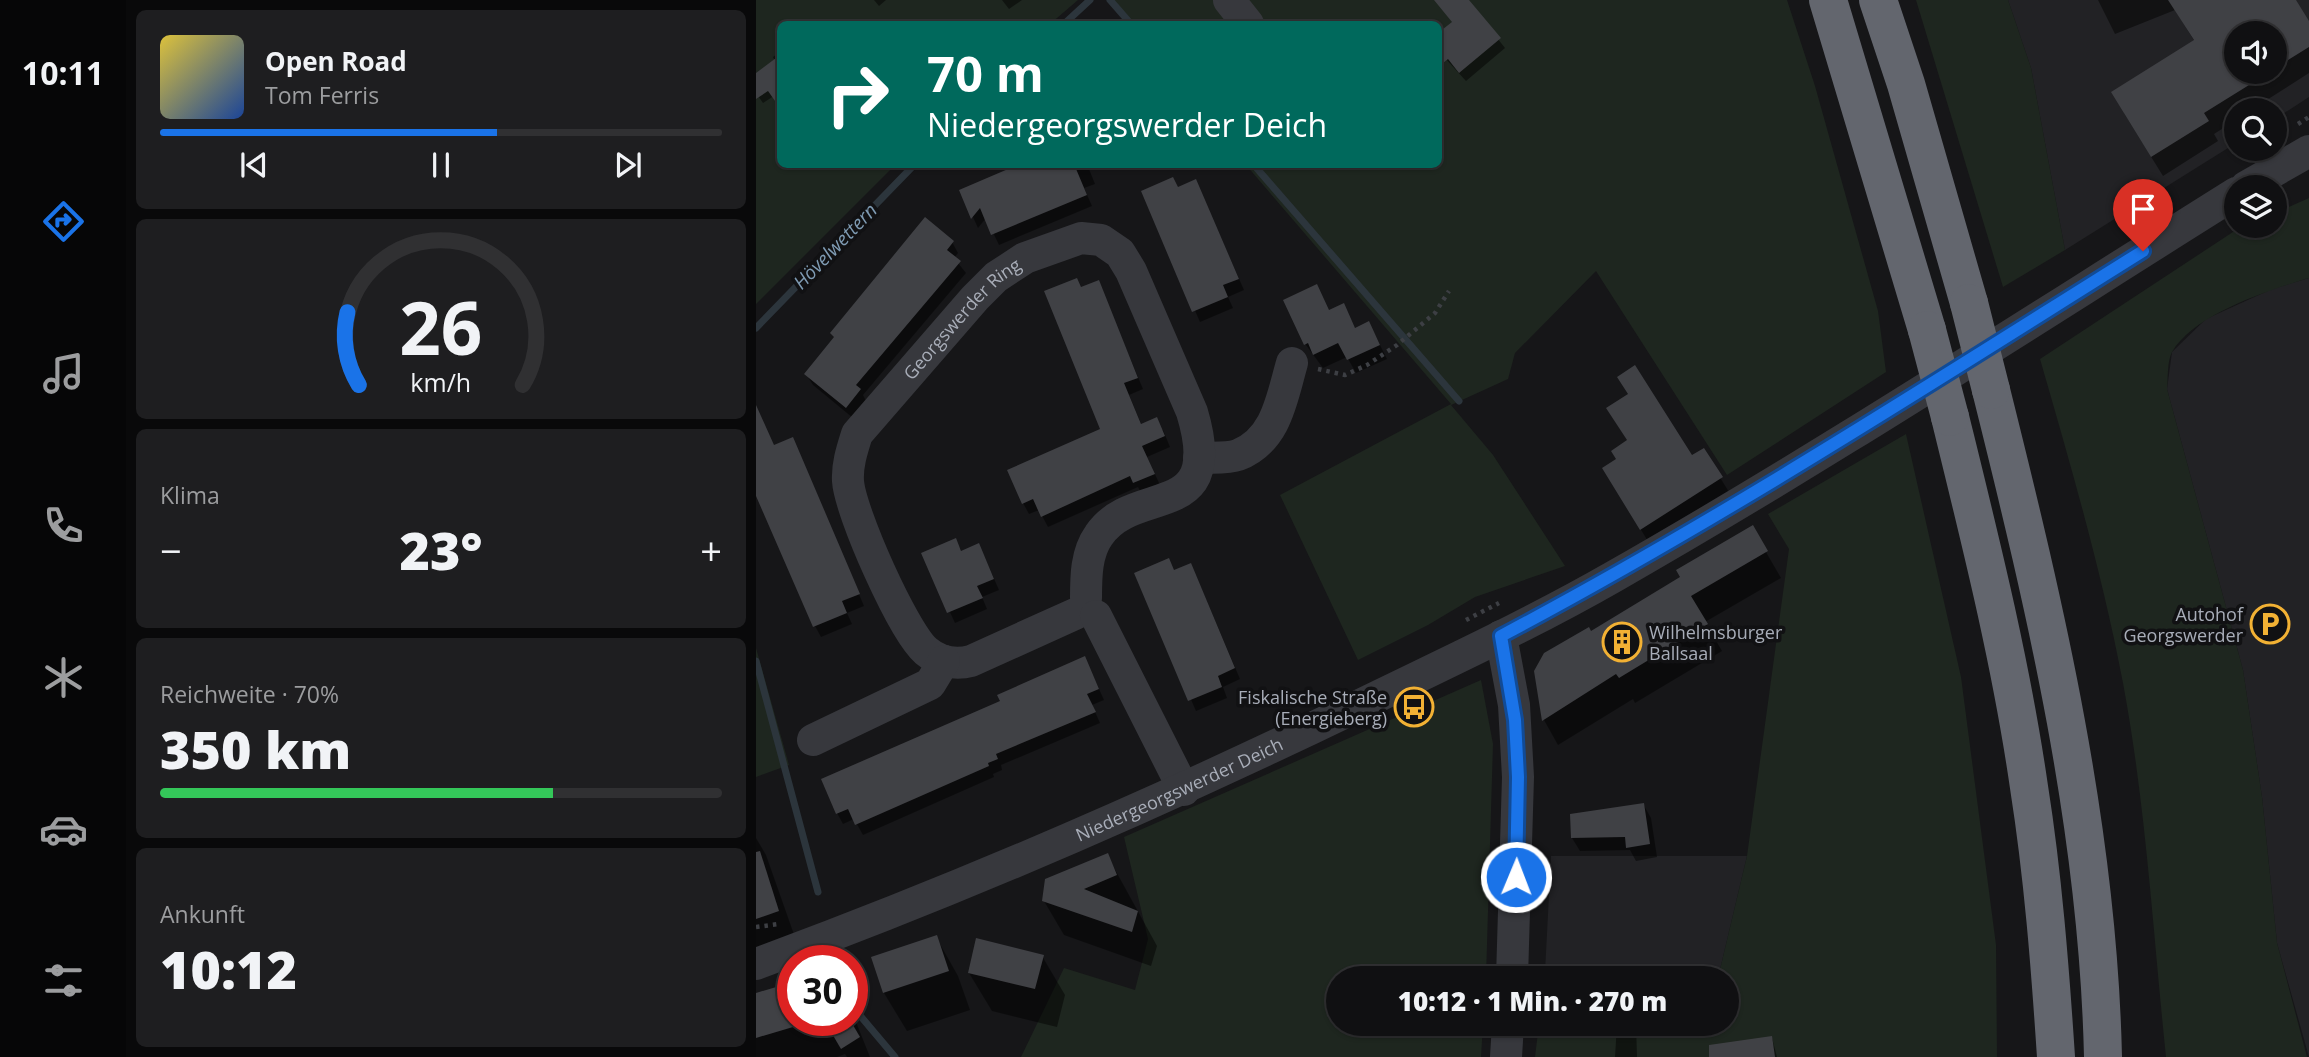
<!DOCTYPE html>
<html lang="de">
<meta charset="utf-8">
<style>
body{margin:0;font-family:"Open Sans",sans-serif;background:#1e1e20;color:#f1f3f6;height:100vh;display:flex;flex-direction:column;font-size:26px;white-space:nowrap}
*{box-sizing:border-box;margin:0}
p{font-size:23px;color:#9c9d9f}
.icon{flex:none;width:38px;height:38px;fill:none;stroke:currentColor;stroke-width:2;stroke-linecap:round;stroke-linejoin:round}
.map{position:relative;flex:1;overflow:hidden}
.sheet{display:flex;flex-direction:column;gap:10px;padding:10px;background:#09090a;width:630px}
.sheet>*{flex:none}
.banner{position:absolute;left:21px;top:21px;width:665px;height:147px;border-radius:10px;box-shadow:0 2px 5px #0004,0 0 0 2px #303032;background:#00695c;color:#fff;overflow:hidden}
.tools{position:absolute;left:1468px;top:21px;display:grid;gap:14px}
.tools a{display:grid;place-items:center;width:63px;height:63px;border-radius:50%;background:#101012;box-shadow:0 2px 5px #0004,0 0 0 2px #303032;font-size:35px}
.speed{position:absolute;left:21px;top:945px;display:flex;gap:14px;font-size:35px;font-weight:700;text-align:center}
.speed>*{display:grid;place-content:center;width:91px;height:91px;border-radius:50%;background:#101012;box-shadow:0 2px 5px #0004,0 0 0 2px #303032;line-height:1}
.speed .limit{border:10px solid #d22;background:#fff;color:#111}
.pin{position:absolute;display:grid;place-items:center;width:60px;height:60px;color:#fff;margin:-72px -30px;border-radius:50% 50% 50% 0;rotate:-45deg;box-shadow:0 0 7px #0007}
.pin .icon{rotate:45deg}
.me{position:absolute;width:77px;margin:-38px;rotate:1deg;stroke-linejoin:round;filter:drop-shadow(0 0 5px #0008)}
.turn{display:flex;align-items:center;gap:24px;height:147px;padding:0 35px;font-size:32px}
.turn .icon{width:91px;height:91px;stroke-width:2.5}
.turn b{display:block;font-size:49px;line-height:60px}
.big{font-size:52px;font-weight:800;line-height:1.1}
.sheet .tile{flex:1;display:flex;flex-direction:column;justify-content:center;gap:10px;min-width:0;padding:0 24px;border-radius:10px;background:#1e1e20}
.sheet .dial{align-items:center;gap:0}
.dial svg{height:182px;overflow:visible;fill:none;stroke:#303032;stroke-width:7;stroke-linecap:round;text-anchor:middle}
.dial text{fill:#f1f3f6;stroke:none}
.song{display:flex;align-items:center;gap:21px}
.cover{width:84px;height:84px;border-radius:10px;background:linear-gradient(135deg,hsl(50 70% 55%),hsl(220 70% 35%))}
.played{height:7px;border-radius:4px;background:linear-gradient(90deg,#1a73e8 60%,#303032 60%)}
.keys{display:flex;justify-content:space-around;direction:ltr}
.heat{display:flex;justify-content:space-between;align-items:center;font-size:38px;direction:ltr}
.charge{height:10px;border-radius:5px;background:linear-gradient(90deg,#34c759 70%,#303032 0)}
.trip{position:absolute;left:570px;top:966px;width:413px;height:70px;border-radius:35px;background:#101012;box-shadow:0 2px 5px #0004,0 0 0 2px #303032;font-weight:800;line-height:70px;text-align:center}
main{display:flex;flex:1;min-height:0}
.tabs{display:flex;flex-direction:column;width:126px;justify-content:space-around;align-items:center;background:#060607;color:#9c9d9f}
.tabs .icon{width:49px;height:49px}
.tabs .selected{color:#1a73e8}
.tabs b{font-size:32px;color:#f1f3f6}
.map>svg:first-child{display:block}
.built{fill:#222225;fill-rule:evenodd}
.green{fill:#1e261f}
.shadow{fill:#0007;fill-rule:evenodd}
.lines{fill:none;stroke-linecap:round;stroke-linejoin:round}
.stream{stroke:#2c353c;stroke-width:7}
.building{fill:#404145}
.path{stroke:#3d3f44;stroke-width:4.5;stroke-dasharray:3.5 5;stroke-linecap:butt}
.minor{stroke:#37383d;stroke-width:32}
.highway{stroke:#63666e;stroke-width:38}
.highway-bridge{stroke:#63666e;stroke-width:38}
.route-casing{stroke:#114b97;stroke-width:18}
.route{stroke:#1a73e8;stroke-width:12}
.labels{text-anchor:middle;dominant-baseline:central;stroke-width:7;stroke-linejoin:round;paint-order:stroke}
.street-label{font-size:18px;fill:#a8adb8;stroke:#111113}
.poi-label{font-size:18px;fill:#a8adb8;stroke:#111113;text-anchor:end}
.water-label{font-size:19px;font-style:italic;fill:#7f9bb3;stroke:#111113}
</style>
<main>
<nav class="tabs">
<b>10:11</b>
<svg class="icon selected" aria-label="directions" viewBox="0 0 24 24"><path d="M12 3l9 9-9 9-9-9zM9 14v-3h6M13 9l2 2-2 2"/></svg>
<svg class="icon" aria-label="music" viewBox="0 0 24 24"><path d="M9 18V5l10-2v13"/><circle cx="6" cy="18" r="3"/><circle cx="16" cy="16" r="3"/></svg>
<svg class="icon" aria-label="phone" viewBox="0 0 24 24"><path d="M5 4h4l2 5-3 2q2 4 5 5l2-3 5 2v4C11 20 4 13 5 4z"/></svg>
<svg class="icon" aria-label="climate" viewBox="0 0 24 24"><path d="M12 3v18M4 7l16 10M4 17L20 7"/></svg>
<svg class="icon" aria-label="car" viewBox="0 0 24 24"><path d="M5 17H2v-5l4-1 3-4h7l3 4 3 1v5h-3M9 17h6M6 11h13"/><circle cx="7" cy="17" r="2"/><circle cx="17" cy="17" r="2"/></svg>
<svg class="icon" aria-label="filters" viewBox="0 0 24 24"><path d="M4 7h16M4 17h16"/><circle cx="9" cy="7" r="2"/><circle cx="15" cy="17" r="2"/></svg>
</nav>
<section class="sheet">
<div class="tile">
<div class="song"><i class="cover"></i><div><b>Open Road</b><p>Tom Ferris</p></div></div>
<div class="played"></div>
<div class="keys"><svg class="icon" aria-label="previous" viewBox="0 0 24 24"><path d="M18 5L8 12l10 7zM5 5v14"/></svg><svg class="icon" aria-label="pause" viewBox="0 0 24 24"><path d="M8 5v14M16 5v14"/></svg><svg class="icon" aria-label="next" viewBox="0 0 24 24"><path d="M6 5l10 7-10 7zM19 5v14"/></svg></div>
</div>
<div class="tile dial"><svg viewBox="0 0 100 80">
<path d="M14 69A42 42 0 1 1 86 69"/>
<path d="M14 69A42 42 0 0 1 9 37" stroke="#1a73e8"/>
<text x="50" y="56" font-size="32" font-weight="700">26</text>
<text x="50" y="72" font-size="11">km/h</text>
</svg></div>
<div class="tile"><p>Klima</p>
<div class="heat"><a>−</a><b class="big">23°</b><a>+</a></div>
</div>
<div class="tile"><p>Reichweite · 70%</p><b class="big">350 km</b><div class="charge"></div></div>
<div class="tile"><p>Ankunft</p><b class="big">10:12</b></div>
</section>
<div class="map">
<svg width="1553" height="1057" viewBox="0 0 1553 1057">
<rect width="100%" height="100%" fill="#161618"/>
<g class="built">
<path d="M1252 0H1553V97L1519 119V110H1480V143L1309 250 1275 68ZM1480 33H1519V72H1480Z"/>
<path d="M1553 278V1057L1521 943 1506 797 1487 670 1411 389 1416 352 1450 319 1516 289Z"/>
<path d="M795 856H991L962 978 789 972Z"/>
</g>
<g class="green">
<path d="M0 0H322L294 24H24V164L139 165 0 304Z"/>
<path d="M351 0H1031L1059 86 1122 311 1130 372 971 475 840 271 759 353 752 379 695 405 737 455 809 566 719 597 672 625 602 660 524 495 695 404 490 165 682 164V24H372Z"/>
<path d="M1160 0H1252L1275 68 1309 250 1247 287Z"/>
<path d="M1553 198V278C1513 290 1438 314 1416 352 1411 361 1412 379 1411 389L1487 670 1506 797 1521 943 1551 1057H1410C1397 933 1390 806 1367 683 1346 573 1315 466 1284 359L1480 230 1489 226H1519V213Z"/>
<path d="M1150 434 1205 677 1240 945 1241 1057H779L783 1024H971V978H962L991 856 1033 549 1012 514Z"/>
<path d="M0 648 33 765 0 777Z"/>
<path d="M725 680 737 744 730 978H583V1024H727L725 1057H265L308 968 379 990 392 939 368 837Z"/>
<path d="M789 972 956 978H788Z"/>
</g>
<g class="shadow">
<path d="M118 0H130L123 6Z"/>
<path d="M246 0H266L253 9Z"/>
<path d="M689 0H711L749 48 710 81 688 57 697 23 684 5Z"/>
<path d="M1342 0H1538L1553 24V73L1495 110H1480V120L1458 134 1462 141 1407 176 1368 113 1439 42 1419 10 1359 34ZM1480 33H1519V72H1480Z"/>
<path d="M24 52V92L7 103 0 93V75L19 61 17 57Z"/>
<path d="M268 164H331L339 184 328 188 336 206 243 245 230 218 222 228 205 191Z"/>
<path d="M440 182 488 290 472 297 477 308 444 322 387 192 422 189Z"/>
<path d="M196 242 202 253 198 258 210 273 107 395 110 401 97 418 57 385 50 374Z"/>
<path d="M342 282 387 389 373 395 386 426 407 430 414 447 391 457 404 485 385 493 382 487 292 527 283 510 273 514 267 503 347 430 325 289Z"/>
<path d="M529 300 599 329 613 323 631 359 600 373 591 357 567 368 550 345Z"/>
<path d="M873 395 935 458 947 450 973 492 893 543 848 469 862 460 873 441Z"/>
<path d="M0 443 42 450 108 606 91 613 96 624 65 637 59 626 0 492Z"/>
<path d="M996 528 1025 578 949 622 966 651 879 703 877 699 802 745 788 720 780 671 835 633 926 578Z"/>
<path d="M199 540 206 552 228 556 243 590 226 597 231 609 199 623 167 554Z"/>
<path d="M418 572 440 576 484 679 467 687 471 698 440 711 380 574Z"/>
<path d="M334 669 348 700 336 705 344 723 245 765 246 770 237 774 238 777 107 835 98 819 87 824 81 813Z"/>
<path d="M887 804 895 818 901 857 880 861 874 850 824 851 816 838Z"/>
<path d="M0 838 10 855 41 943 0 957Z"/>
<path d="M351 855 401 946 395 966 308 935 288 901Z"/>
<path d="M180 937 202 976 214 1010 151 1031 128 993 117 958Z"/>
<path d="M286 956 309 995 301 1027 236 1011 213 973Z"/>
<path d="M0 999 37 1020H96V1012L114 1057H91L89 1054 81 1057H0Z"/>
<path d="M861 1024H880L881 1057H859Z"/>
<path d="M1016 1038 1021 1057H991Z"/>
</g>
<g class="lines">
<g class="stream">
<path d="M354 0 375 24"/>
<path d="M308 24 334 0"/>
<path d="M497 164 703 401"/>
<path d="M0 328 159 164"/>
<path d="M0 661 62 892"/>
<path d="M96 1006 139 1057"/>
</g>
</g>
<g class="building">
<path d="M678 0H713L745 38 703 73 692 59 682 67V33L696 22Z"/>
<path d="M1412 0H1540L1553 21V47L1519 68V33H1480V72H1514L1448 113 1453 121 1395 157 1355 92 1438 40Z"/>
<path d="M24 55V108L12 91 0 99V73Z"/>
<path d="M264 164H318L331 195 235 235 224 208 215 219 203 190Z"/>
<path d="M417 177 422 187 440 179 483 279 467 285 472 297 436 312 385 191Z"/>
<path d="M169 217 198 241 191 250 205 261 100 385 105 389 90 408 48 374 78 337 74 333Z"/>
<path d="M321 278 325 287 343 280 382 378 368 383 385 424 401 417 409 436 386 446 399 474 377 483 374 476 285 517 277 499 266 504 251 470 344 429 288 291Z"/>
<path d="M561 284 573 310 588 303 599 328 613 321 624 345 591 360 582 343 557 355 552 343 548 345 527 300Z"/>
<path d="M879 365 936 455 948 448 967 477 884 530 846 468 860 459 855 451 871 440 850 408 872 394 861 377Z"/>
<path d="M0 405 18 445 37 437 104 594 86 601 91 613 57 627 0 496Z"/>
<path d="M997 525 1012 551 935 596 952 624 863 678 860 674 786 721 778 671 788 653 833 627 835 631 924 577 920 570Z"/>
<path d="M200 538 205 551 223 543 238 579 221 586 227 598 191 613 165 553Z"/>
<path d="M413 558 418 570 435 563 479 668 462 676 466 687 432 701 378 573Z"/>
<path d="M329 656 343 689 331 694 340 712 240 754 242 759 232 763 233 766 99 825 92 809 80 814 65 779 244 701 241 695Z"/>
<path d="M888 803 894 844 870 848 869 837 815 838 814 814Z"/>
<path d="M4 851 23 911 0 919V852Z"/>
<path d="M352 853 361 875 328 889 382 911 376 932 286 901 289 879Z"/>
<path d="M181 935 193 971 127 993 115 957Z"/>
<path d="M220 938 288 955 279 989 212 973Z"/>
<path d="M37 982V1027L0 1038V993Z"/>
<path d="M68 1020H94L104 1037 85 1049Z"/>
<path d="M1016 1036 1019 1057H953V1045Z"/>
</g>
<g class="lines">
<g class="path">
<path d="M1542 124 1553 117"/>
<path d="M562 369 589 375 611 365 641 345 679 313 693 291"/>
<path d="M710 620 743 603"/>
<path d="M0 927 23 924"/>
</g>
<g class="minor">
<path d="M473 0 492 24"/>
<path d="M1490 187 1553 151"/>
<path d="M443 458C455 457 471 459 482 455 521 440 526 397 536 363"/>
<path id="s1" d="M319 614 215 661C199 665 183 662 170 651 147 631 94 512 92 481 91 465 96 450 101 434L219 298 240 277 269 258 325 238 345 240 364 253 375 271 436 412C470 525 379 482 343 535 330 553 330 577 330 598"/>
<path d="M340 616 428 790"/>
<path d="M745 636 758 705 762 777 756 978"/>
<path d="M57 740 174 684 188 661"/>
<path id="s2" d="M0 964C207 888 404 802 602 706 688 664 775 624 857 577 1069 456 1274 322 1480 193"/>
<path d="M750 1057 752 1024"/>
</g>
<g class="highway">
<path d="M1072 0 1171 330"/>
<path d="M1122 0 1150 84 1213 303"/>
<path d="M1235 390C1290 610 1342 830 1347 1057"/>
<path d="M1194 417C1224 539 1255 662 1273 787 1287 876 1294 966 1300 1057"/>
</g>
<g class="highway-bridge">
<path d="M1213 303 1235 390"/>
<path d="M1171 330 1194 417"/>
</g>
</g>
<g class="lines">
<defs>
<path id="route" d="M760 877 762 777 759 720 745 636C966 519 1176 383 1387 251"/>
</defs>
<use href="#route" class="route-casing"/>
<use href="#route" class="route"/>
</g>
<defs>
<symbol id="parking-ring" viewBox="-11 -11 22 22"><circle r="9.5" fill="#111113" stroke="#f2b134" stroke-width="1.5"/><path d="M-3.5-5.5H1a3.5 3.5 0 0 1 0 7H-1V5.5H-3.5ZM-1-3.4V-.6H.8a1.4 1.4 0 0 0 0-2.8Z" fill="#f2b134"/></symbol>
<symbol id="building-ring" viewBox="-11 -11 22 22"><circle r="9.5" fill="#111113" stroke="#f2b134" stroke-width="1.5"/><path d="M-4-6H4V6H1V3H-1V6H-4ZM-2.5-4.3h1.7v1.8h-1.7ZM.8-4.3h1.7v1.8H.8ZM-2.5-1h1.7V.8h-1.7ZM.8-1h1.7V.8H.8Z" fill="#f2b134"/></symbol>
<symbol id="bus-ring" viewBox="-11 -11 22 22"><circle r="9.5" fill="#111113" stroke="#f2b134" stroke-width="1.5"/><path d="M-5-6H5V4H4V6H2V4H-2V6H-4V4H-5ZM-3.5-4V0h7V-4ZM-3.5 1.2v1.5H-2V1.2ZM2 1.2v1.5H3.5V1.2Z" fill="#f2b134"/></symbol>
</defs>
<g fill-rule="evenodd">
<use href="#parking-ring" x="1492" y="602" width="44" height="44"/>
<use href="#building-ring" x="844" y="620" width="44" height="44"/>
<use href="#bus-ring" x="636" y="685" width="44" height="44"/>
</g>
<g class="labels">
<g class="street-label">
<text stroke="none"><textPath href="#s1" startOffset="555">Georgswerder Ring</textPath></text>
<text stroke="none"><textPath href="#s2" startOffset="458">Niedergeorgswerder Deich</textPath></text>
</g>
<g class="poi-label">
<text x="1487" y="614">Autohof<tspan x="1487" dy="21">Georgswerder</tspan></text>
<text x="893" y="632" text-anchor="start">Wilhelmsburger<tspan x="893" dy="21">Ballsaal</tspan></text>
<text x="631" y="697">Fiskalische Straße<tspan x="631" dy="21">(Energieberg)</tspan></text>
</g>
<g class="water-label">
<text transform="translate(79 246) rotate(-46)">Hövelwettern</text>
</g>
</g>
</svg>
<div class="tools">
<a><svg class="icon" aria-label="sound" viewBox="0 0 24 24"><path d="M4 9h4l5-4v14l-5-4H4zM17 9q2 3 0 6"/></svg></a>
<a><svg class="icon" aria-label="search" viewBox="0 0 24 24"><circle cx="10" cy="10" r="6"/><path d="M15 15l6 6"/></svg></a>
<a><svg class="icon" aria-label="layers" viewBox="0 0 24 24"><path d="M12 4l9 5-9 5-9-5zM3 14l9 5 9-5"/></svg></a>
</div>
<div class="speed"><div class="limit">30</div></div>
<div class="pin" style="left:1387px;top:251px;background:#d93025"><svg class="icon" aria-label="arrive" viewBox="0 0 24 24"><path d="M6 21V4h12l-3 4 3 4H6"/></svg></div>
<svg class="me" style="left:760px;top:877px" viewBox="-20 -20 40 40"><circle r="17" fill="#1a73e8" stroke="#fff" stroke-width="3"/><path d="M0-11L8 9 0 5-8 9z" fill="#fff"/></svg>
<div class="trip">10:12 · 1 Min. · 270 m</div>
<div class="banner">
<div class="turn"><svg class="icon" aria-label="right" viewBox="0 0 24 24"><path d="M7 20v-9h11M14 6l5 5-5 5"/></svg><div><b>70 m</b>Niedergeorgswerder Deich</div></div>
</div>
</div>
</main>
